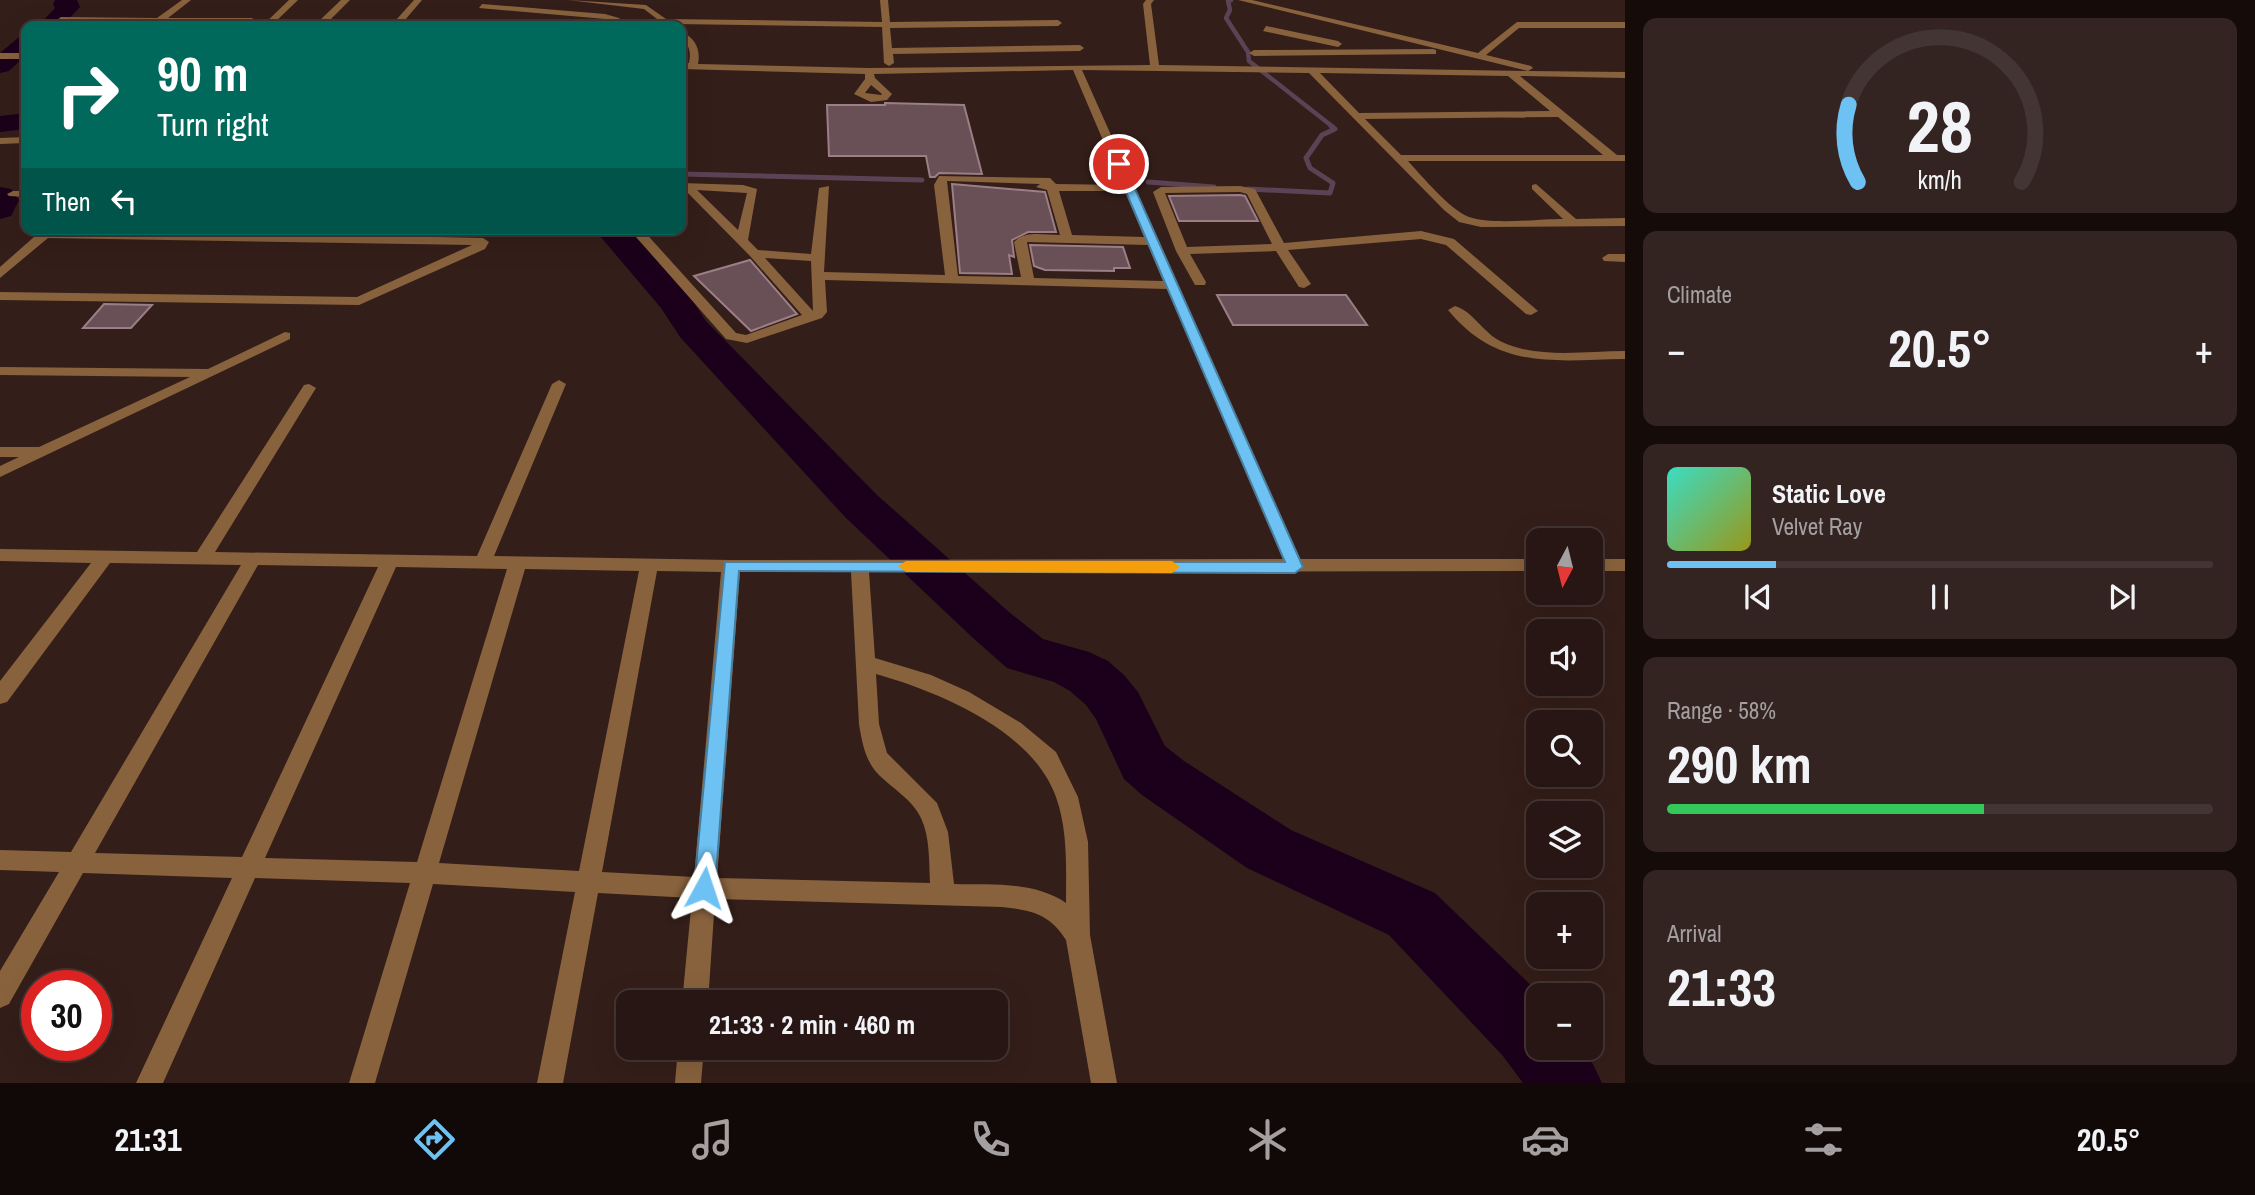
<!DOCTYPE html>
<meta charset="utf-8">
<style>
body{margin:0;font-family:"Archivo Narrow",sans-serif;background:#332321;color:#f1f3f6;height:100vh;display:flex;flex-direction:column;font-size:26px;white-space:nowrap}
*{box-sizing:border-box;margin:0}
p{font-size:23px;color:#a49fa0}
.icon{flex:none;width:38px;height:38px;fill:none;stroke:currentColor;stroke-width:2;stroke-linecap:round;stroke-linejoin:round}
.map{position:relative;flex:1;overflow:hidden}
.details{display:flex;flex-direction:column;gap:18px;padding:18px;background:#150c0a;width:630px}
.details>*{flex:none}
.guide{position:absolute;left:21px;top:21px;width:665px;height:214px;border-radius:14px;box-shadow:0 7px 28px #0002,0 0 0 2px #433533;background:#00695c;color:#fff;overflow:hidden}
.needle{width:46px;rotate:187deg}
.fabs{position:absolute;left:1526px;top:528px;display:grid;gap:14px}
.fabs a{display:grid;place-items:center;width:77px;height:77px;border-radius:14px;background:#271613;box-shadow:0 7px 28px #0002,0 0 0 2px #433533;font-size:35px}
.speed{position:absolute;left:21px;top:970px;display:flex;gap:14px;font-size:35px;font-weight:700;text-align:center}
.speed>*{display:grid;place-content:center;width:91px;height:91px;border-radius:50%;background:#271613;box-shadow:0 7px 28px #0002,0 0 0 2px #433533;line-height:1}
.speed .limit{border:10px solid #d22;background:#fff;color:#111}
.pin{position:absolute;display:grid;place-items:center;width:60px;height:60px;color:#fff;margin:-30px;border:4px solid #fff;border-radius:50%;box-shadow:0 2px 7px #0007}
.me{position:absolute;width:77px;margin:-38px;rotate:5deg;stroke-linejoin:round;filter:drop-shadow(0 0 5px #0008)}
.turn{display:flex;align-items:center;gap:24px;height:147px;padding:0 21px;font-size:32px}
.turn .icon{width:91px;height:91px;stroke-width:2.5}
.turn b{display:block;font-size:49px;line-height:60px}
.then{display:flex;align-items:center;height:66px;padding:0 21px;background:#0003;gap:14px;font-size:26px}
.big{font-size:52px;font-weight:800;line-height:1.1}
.details .tile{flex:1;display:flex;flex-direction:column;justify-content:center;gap:10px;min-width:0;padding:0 24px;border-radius:14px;background:#332321}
.details .dial{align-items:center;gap:0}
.dial svg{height:182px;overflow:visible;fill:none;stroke:#433533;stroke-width:7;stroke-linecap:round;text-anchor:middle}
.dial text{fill:#f1f3f6;stroke:none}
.song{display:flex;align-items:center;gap:21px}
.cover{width:84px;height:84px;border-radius:10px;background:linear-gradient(135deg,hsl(170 70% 55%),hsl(60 70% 35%))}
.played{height:7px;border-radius:4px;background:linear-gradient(90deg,#6ec2f3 20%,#433533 20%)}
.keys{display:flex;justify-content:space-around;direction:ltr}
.heat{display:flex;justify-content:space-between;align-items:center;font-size:38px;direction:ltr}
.charge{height:10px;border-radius:5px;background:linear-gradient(90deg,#34c759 58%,#433533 0)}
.trip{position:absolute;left:616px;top:990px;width:392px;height:70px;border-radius:14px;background:#271613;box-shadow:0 7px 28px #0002,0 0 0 2px #433533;font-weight:800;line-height:70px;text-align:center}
.tabs{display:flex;height:112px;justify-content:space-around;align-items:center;background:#100908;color:#a49fa0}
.tabs .icon{width:49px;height:49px}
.tabs .selected{color:#6ec2f3}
.tabs b{font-size:32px;color:#f1f3f6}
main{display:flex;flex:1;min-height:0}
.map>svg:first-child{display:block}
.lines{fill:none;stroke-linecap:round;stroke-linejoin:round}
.stream-far1{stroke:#5b4355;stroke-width:4.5}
.stream{stroke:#5b4355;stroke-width:5}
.river{fill:#1c001b;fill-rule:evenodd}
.building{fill:#694f56;stroke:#9b7e86;stroke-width:2}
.minor{fill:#88623d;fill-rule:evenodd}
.route{fill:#6ec2f3;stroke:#487e9e;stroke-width:2}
.slow{fill:#f59e0b}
</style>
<main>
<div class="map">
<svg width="1625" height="1083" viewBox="0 0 1625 1083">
<rect width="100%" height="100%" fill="#341e19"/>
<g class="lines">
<path class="stream-far1" d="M1231 0 1228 1 1230 10 1226 18 1248 52 1249 61 1333 127"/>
<g class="stream">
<path d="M681 174 922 180"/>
<path d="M1148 182 1214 187"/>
<path d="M1248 189 1330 193 1333 183 1310 168 1306 158 1322 135 1335 129 1331 126"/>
</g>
<g class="river">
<path d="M55 0H77L80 7 62 26H38L55 8 53 4Z"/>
<path d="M26 36V55L9 71 0 73V53L18 38Z"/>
<path d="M26 113V129L0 132V116Z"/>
<path d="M0 187 11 189 19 200 11 216 0 219Z"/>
<path d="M594 229H628L688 294 706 321 877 495 1009 612 1043 639 1089 652 1108 661 1124 675 1138 692 1165 746 1184 761 1291 830 1435 893 1542 996H1538V1048H1585L1602 1083H1523L1503 1056 1389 935 1247 868 1142 795 1124 779 1096 719 1086 705 1070 691 1054 682 1007 668 973 638 845 517 680 337 661 308Z"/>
</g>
</g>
<g class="building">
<path d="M885 103 964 105 982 174 939 173 935 177H930L926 156H829L827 105H885Z"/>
<path d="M952 184 1045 192 1056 232H1028L1012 240 1014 257 1009 255 1012 274 960 273Z"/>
<path d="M1240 195 1245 196 1258 221H1179L1169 196Z"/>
<path d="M1030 245 1123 247 1130 268H1114V271L1045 270 1034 266Z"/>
<path d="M750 260 797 314 751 331 694 276Z"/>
<path d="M1217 295H1346L1367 325H1233Z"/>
<path d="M104 304 152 305 131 328H83Z"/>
</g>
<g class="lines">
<g class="minor">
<path d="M182 0H191L168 18H252L256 21 252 24 61 23 57 20 61 17 157 18Z"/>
<path d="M289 0H298L271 26H262Z"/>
<path d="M341 0H350L330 20H396L414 0H422L405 20 471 19 475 22 471 25 300 26 296 23 320 20Z"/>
<path d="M568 0 646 5 666 19 882 22 880 0H888L890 22 1058 20 1062 23 1058 26 890 28 892 48 1080 45 1084 48 1080 51 893 54 894 63 889 66 884 63 882 27 673 24 675 26H666L644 9Z"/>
<path d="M1146 0H1154L1151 4 1159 65 1528 71 1238 0H1252L1478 53 1517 22H1625V28H1519L1486 55 1531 66 1533 68 1528 71 1625 72V78L1520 76 1617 155H1625V161H1408C1423 177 1449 209 1469 217 1492 225 1537 219 1563 219L1532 189V185L1536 184 1576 219 1625 218V226L1481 227 1459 222 1444 210 1309 73 1082 70 1300 559H1538V571L869 572 875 658 931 675 969 692 1021 723 1056 752 1078 797 1088 842 1090 935 1117 1083H1091L1066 940C1050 914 1031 910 1002 907L715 899 708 1003H682L692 898 598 893 563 1083H537L575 892 433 884 375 1083H349L410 883 255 878 163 1083H136L232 878 83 873 9 1004 0 1008V971L59 872 0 870V850L71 852 241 565 110 563 7 702 0 704V681L91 563 0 561V549L197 552 304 385 309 384 316 388 215 552 477 556 552 384 559 380 566 384 494 556 731 560 1283 559 1167 289 825 280 827 312 822 318 747 343 726 339 629 229H642L736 333 746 335 802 315 750 256 684 189H681V183L743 185 757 189 748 240 758 250 811 254 819 188 829 186 824 272 945 275 934 185 939 176 1050 178 1056 184 1122 185 1073 70 874 74 875 78 892 94 887 100 871 102 854 94 865 79V74L681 69V63H689C691 52 690 46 681 38V31C695 38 701 49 698 64L869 68 1150 65 1143 4ZM1320 73 1508 76 1550 111 1359 113ZM871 85 882 94 881 95 865 93ZM1558 117 1603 155H1401L1365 119ZM947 181 1040 184 1036 187 1047 190 1060 235C1045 235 1024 230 1014 242L1021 277 958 276ZM697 190 747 193 738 230ZM1059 191H1125L1144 237 1072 235ZM1027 242 1148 245 1163 281 1034 278ZM765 258 811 261 813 311ZM258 565 378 567 242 857 95 853ZM396 567 507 569 417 862 265 858ZM525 569 639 571 579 871 439 863ZM657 571 721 572 694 877 602 872ZM740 572H851L859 724C862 742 865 761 879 775 893 789 912 799 921 818 930 837 929 862 930 883L717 878ZM876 674C939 692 1032 730 1056 797 1068 831 1066 867 1066 903 1034 881 991 885 954 884L948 832 937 803 887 753 879 724Z"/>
<path d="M482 4 605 14 619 18 627 26H618L605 19 479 8Z"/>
<path d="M1266 26 1338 41 1342 44 1338 47 1263 31Z"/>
<path d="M1433 49 1436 50V54L1254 56 1249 53 1254 50Z"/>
<rect x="0" y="53" width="26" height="6"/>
<path d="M26 137V143L0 144V138Z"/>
<path d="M1240 186 1255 189 1284 243 1421 231 1454 239 1538 311 1531 315 1526 314 1446 245 1421 239 1288 250 1311 284 1304 288 1299 287 1276 251 1190 254 1206 282 1205 285H1195L1176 251 1153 192 1161 187ZM1240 192 1247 194 1272 244 1187 247 1165 193Z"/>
<path d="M13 191H26V197L9 196 7 194Z"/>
<path d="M43 229 483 238 489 242 485 249 359 305 0 300V292L357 297 472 245 48 238 0 278V267Z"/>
<path d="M1608 254H1625V262L1604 261 1602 258Z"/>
<path d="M1455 306C1473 311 1484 334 1502 342 1538 359 1586 351 1625 351V359C1555 360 1498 371 1448 310Z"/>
<path d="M285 332 290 333V339L0 477V466L19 457H0V447H39L190 377 0 375V367L208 369Z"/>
<rect x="1591" y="559" width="34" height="12"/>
<path d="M678 1048H704L701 1083H675Z"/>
</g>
</g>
<path class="route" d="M1115 162 1124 164 1303 567 1295 573 739 571 715 888 712 895 704 898 697 895 694 888 725 562H1285L1114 164Z"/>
<path class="slow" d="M906 561H1172L1180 567 1172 573 906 572 898 566Z"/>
</svg>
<div class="fabs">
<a><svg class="needle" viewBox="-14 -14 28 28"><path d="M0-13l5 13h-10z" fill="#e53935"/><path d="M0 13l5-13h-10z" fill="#a49fa0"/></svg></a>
<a><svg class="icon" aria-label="sound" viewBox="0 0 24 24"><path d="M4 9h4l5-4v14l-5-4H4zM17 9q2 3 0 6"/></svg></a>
<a><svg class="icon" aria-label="search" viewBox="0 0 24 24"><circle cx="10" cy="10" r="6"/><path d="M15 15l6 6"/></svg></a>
<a><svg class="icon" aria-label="layers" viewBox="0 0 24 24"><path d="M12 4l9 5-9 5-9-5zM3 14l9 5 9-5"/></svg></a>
<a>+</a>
<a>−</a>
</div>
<div class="speed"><div class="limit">30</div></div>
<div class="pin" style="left:1119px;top:164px;background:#d93025"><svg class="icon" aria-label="arrive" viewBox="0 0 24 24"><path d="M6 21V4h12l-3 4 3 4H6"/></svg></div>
<svg class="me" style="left:704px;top:888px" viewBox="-20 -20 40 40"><path d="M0-17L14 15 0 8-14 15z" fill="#6ec2f3" stroke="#fff" stroke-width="4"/></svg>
<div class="trip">21:33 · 2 min · 460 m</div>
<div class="guide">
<div class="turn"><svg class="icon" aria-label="right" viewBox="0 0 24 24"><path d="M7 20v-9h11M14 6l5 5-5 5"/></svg><div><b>90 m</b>Turn right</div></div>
<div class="then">Then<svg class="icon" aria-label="left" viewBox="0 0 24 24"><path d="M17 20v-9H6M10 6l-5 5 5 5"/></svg></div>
</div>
</div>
<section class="details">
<div class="tile dial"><svg viewBox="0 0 100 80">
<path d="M14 69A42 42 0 1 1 86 69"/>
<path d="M14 69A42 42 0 0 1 10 35" stroke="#6ec2f3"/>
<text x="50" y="56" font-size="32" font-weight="700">28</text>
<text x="50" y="72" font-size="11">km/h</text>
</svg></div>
<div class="tile"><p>Climate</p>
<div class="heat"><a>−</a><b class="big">20.5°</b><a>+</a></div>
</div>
<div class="tile">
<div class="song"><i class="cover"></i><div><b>Static Love</b><p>Velvet Ray</p></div></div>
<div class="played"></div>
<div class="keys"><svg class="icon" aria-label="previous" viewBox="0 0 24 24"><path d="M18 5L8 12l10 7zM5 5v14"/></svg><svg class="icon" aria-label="pause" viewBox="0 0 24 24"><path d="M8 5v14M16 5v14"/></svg><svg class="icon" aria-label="next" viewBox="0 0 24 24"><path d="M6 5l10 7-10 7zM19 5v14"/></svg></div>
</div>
<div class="tile"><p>Range · 58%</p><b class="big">290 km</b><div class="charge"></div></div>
<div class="tile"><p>Arrival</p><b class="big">21:33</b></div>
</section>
</main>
<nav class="tabs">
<b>21:31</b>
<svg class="icon selected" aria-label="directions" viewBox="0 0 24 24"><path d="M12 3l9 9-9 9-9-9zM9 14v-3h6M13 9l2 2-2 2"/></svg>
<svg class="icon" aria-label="music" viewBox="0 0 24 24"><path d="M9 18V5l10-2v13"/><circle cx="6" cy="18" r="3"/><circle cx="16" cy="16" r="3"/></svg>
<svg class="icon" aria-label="phone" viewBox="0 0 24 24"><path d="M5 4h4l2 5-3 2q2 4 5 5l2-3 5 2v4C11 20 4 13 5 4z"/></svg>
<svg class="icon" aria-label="climate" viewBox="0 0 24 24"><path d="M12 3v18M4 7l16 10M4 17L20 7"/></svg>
<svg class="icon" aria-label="car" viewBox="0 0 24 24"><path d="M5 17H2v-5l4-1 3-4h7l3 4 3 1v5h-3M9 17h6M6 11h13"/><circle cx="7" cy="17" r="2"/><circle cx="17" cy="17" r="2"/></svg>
<svg class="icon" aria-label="filters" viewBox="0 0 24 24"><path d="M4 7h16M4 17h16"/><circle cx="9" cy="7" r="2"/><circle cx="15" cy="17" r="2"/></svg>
<b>20.5°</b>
</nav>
